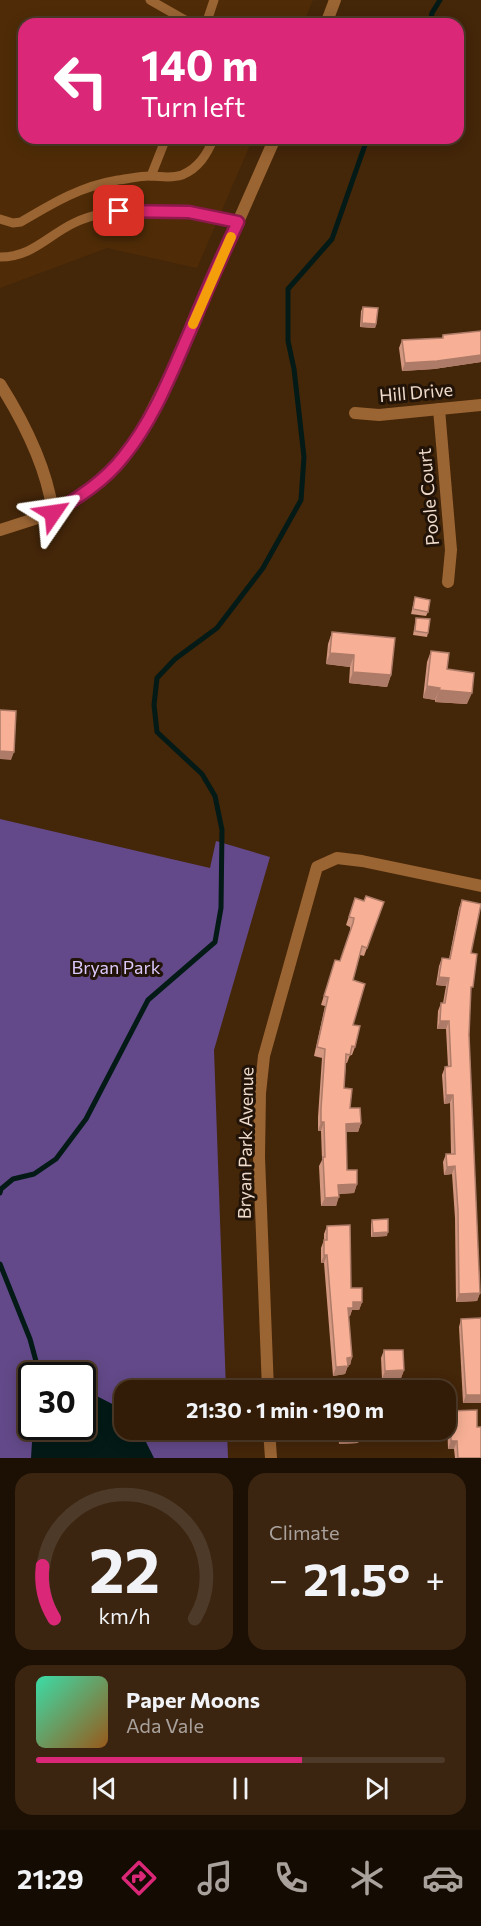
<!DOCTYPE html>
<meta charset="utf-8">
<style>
body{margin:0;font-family:Commissioner,sans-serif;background:#3b2511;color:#f1f3f6;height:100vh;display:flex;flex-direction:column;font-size:22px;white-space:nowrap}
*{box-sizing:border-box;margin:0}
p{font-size:20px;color:#a9a19b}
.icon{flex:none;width:33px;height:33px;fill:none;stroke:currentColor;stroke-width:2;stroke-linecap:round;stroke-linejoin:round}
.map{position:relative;height:1458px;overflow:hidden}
.sheet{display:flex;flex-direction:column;gap:15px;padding:15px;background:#1c0f04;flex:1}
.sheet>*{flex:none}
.hud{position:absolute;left:18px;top:18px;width:446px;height:126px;border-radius:18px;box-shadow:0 3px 15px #0003,0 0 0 2px #4e3a28;background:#db2777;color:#fff;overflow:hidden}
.speed{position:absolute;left:18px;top:1362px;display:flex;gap:12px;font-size:30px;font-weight:700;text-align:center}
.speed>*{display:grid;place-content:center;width:78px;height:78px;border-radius:50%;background:#331c07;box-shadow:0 3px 15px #0003,0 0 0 2px #4e3a28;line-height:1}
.speed .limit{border:3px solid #111;border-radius:9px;background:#fff;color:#111}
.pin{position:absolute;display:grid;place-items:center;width:51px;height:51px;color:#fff;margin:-26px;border-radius:12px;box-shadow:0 3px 9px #0006}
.me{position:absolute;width:66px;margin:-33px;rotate:58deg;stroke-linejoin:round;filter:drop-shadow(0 0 4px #0008)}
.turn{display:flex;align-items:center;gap:21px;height:126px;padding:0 24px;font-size:27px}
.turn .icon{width:78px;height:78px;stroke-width:2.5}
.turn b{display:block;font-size:42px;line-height:51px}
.big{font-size:45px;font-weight:700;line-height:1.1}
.sheet .widget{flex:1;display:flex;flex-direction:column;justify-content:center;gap:9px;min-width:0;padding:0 21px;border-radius:18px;background:#3b2511}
.sheet .dial{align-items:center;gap:0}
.dial svg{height:156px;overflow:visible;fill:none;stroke:#4e3a28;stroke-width:7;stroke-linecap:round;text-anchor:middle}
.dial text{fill:#f1f3f6;stroke:none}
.song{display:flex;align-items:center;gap:18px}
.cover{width:72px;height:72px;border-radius:9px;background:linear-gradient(135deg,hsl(160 70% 55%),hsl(30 70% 35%))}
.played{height:6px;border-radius:3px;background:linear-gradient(90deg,#db2777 65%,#4e3a28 65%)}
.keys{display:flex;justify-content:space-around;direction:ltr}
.heat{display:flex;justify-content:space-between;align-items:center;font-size:33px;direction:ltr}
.sheet .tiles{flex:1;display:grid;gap:15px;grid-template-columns:1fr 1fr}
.widget:last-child{grid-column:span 2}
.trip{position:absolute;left:114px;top:1380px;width:342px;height:60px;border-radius:18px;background:#331c07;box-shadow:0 3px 15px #0003,0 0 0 2px #4e3a28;font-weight:700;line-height:60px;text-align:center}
.tabs{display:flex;height:96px;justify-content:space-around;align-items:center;background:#140b03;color:#a9a19b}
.tabs .icon{width:42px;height:42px}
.tabs .on{color:#db2777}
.tabs b{font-size:27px;color:#f1f3f6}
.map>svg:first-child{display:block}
.built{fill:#4f2c07}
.green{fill:#634989;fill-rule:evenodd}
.water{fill:#031a16}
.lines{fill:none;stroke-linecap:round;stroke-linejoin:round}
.stream{stroke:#031a16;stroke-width:5}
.lane{stroke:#9a6433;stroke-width:9}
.street{stroke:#9a6433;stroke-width:12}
.wall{fill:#d49780}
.shaded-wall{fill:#ad7b68}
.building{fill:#f7b095;stroke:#ad7b68;stroke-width:1.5}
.route-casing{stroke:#8e194d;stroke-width:15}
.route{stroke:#db2777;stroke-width:10}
.slow{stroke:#f59e0b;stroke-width:10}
.labels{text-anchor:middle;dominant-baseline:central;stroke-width:6;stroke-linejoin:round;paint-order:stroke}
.street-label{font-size:18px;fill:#efdbcc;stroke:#211308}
.park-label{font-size:18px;fill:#ddcafd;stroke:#211308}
</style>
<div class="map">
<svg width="481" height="1458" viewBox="0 0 481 1458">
<rect width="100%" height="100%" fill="#442609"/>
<path class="built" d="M0 0H313L303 24H24V138H253L197 268 107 248 0 288Z"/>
<path class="green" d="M0 819 210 868 216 841 270 857 214 1050 226 1390H124V1430H227L228 1458H0ZM32 1376H82V1426H32Z"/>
<path class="water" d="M83 1389 124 1410V1430H140L154 1458H31L33 1427 82 1426Z"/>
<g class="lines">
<g class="stream">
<path d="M430 24 432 13 440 0"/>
<path d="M0 1193 1 1189 13 1179 34 1174 56 1159 86 1119 148 1000 215 942 221 908 222 830 215 796 202 774 157 732 154 705 157 678 175 659 217 628 263 568 301 500 304 457 294 369 288 341V289L332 239 365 145 372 138"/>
<path d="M0 1264 30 1339 40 1376"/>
</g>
<g class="lane">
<path d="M150 0 192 24"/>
<path d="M206 24 214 0"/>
<path d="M151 176 166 138"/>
<path d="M0 219 13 223 21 222C53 203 81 186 118 180 128 179 139 176 150 176 161 176 170 179 182 175 199 168 207 154 214 138"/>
<path d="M0 257C32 257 47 236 74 223 122 200 189 212 238 222"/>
</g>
<g class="street">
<path d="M326 24 335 0"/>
<path d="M0 384C24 422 47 468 53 513"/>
<path d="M439 409 451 550 448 582"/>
<path d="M355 413 379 415 481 405"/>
<path d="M0 530 53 513 88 491 123 458 140 434 175 365 275 138"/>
<path d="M268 1390 259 1157 260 1093 264 1056 317 867 337 858 362 861 481 886"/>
<path d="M269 1430 271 1458"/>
</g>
</g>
<g class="wall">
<path d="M363 307 376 324 375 328 360 327 361 311Z"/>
<path d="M481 331V362L434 369 402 371 399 348 402 340 442 338 443 335Z"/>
<path d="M415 597 428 612 426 616 411 614Z"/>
<path d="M416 618 428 633 427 637 413 635Z"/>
<path d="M332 632 391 675 387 687 349 683 350 667 326 664 328 644Z"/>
<path d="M431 651 447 669 467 704 435 702V700L423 698 427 662Z"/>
<path d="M355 898 364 901 384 902 364 956 360 955 353 980V1025L355 1047 352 1055H350L347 1063H346L344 1088 350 1108 361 1123 358 1132H346L347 1170 357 1184 354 1193 339 1194 336 1206H321L319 1166 322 1160 321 1131H318V1117L322 1058 314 1056 325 1006 321 1005 335 960 340 961 350 931V927L346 925Z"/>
<path d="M462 900 471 953 469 1035 480 1293 477 1301 456 1302 455 1218 452 1174 444 1175 443 1162 446 1154H451L450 1103 444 1104 442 1075 445 1067H448L446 1029H437L438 1011 441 1003H443L446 986 436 985 439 966 442 958 449 959 459 908Z"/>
<path d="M372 1220 387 1236 371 1237V1224Z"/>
<path d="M327 1226 351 1288 362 1302 359 1310H352L350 1316H348L352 1357 350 1365H348L345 1374 333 1376 324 1263H321V1248L324 1240V1234Z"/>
<path d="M461 1319 481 1403H463L459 1327Z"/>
<path d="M384 1350 404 1370 401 1378 382 1379 381 1358Z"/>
<path d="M450 1411 477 1427 481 1458H455L454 1449H448L447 1419Z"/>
<path d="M338 1430H361L358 1443 339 1444Z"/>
</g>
<g class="shaded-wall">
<path d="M362 323 376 324 375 328 360 327Z"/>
<path d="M481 355V362L434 369 402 371 405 363Z"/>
<path d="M330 653 354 655 350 667 326 664Z"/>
<path d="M353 672 391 675 387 687 349 683Z"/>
<path d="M427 686 440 688 435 700 423 698Z"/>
<path d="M439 690 472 693 467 704 435 702Z"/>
<path d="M0 751 14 752 11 760 0 759Z"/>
<path d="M439 977 449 978 446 986 436 985Z"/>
<path d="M440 1021H449L446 1029H437Z"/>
<path d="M446 1095H453L450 1103 444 1104Z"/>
<path d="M321 1122H324L321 1131H318Z"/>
<path d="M361 1123 358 1132H343L346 1124Z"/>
<path d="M455 1166 452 1174 444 1175 447 1167Z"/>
<path d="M357 1184 354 1193 335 1194 338 1185Z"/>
<path d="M339 1197 336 1206H321L325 1198Z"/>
<path d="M388 1232 387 1236 371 1237 373 1233Z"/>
<path d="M324 1255H327L324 1263H321Z"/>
<path d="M480 1293 477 1301 456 1302 459 1294Z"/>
<path d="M353 1302H362L359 1310H352L350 1316H345L348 1308Z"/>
<path d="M352 1357 350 1365 344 1366 347 1358Z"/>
<path d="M348 1366 345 1374 333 1376 336 1367Z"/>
<path d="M404 1370 401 1378 382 1379 385 1371Z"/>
<path d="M466 1395H481V1403H463Z"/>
<path d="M361 1435 358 1443 339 1444 342 1436Z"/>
<path d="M451 1441H457L454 1449H448Z"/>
</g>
<g class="building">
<path d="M363 307 378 308 376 324 362 323Z"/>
<path d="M481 331V355L437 361 405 363 402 340 443 338V335Z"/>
<path d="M415 597 430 600 428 612 413 609Z"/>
<path d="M416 618 430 619 428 633 415 631Z"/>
<path d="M332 632 395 638 391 675 353 672 354 655 330 653Z"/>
<path d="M431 651 449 653 447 669 474 673 472 693 439 690 440 688 427 686Z"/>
<path d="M0 710 16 711 14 752 0 751Z"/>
<path d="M366 896 384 902 367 948 362 946 353 980 365 984 353 1025 360 1026 355 1047 352 1046 350 1055 346 1054 344 1088 352 1089 350 1108H360L361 1123 346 1124 347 1170H357V1184L338 1185 339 1197 325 1198 323 1157H325L324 1122H321V1109L325 1049 317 1047 328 997 324 996 335 960 340 961 353 923 354 918 349 917 355 898 364 901Z"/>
<path d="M462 900 481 904 471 953 477 954 473 987H471L469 1035 480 1293 459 1294 458 1210 455 1166 447 1167 446 1154H455L453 1095H446L445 1067 451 1066 449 1021H440L441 1003H445L449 978 439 977 442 958 450 959Z"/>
<path d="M388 1219V1232L373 1233 372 1220Z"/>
<path d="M350 1225 351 1288H362V1302H353V1308H348L352 1357 347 1358 348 1366 336 1367 327 1255H324V1240H327V1226Z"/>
<path d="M481 1318V1395H466L461 1319Z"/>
<path d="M384 1350H403L404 1370 385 1371Z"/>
<path d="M372 1388V1390H339Z"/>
<path d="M477 1410V1427H481V1458H458L457 1441H451L450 1411Z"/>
<path d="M341 1430H361V1435L342 1436Z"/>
</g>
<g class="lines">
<defs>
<path id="route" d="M53 513C79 497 105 481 124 456 154 419 171 374 190 331 205 294 221 258 238 222L189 212 119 211"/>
</defs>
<use href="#route" class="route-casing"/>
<use href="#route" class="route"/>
<path class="slow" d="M193 324 231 237"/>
</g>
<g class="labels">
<g class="street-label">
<text transform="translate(416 392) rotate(-5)">Hill Drive</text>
<text transform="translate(428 497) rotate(-95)">Poole Court</text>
<text transform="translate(245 1143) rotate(-89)">Bryan Park Avenue</text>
</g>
<g class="park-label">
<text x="116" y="967">Bryan Park</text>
</g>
</g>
</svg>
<div class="speed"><div class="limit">30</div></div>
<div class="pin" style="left:119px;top:211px;background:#d93025"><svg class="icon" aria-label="arrive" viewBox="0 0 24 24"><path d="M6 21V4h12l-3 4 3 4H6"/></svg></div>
<svg class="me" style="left:53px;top:513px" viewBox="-20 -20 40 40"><path d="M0-17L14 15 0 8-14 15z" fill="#db2777" stroke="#fff" stroke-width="4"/></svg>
<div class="trip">21:30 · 1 min · 190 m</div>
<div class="hud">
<div class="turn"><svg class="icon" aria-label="left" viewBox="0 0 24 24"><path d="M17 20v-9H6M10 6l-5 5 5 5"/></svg><div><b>140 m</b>Turn left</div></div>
</div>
</div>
<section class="sheet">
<div class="tiles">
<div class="widget dial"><svg viewBox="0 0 100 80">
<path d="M14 69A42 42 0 1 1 86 69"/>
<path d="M14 69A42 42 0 0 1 8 42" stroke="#db2777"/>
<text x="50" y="56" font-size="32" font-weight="700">22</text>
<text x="50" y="72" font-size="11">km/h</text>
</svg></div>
<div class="widget"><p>Climate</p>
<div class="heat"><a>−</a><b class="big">21.5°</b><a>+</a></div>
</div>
<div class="widget">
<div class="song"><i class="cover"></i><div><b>Paper Moons</b><p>Ada Vale</p></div></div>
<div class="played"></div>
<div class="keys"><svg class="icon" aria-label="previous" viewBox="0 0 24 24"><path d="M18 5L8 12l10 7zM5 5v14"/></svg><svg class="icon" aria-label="pause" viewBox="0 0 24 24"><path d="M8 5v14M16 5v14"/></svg><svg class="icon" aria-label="next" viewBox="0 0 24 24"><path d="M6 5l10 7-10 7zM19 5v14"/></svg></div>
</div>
</div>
</section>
<nav class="tabs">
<b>21:29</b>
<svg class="icon on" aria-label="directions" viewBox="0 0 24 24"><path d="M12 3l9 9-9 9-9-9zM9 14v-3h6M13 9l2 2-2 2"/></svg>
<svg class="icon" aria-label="music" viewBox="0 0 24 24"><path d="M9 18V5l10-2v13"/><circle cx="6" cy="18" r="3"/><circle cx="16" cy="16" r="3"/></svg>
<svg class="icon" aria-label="phone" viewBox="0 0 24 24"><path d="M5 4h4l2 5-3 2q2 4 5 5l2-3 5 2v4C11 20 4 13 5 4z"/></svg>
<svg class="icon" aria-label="climate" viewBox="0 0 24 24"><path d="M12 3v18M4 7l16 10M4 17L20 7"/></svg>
<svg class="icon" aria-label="car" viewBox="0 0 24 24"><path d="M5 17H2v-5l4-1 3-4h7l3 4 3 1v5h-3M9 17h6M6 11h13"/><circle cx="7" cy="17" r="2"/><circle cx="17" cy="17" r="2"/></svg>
</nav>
